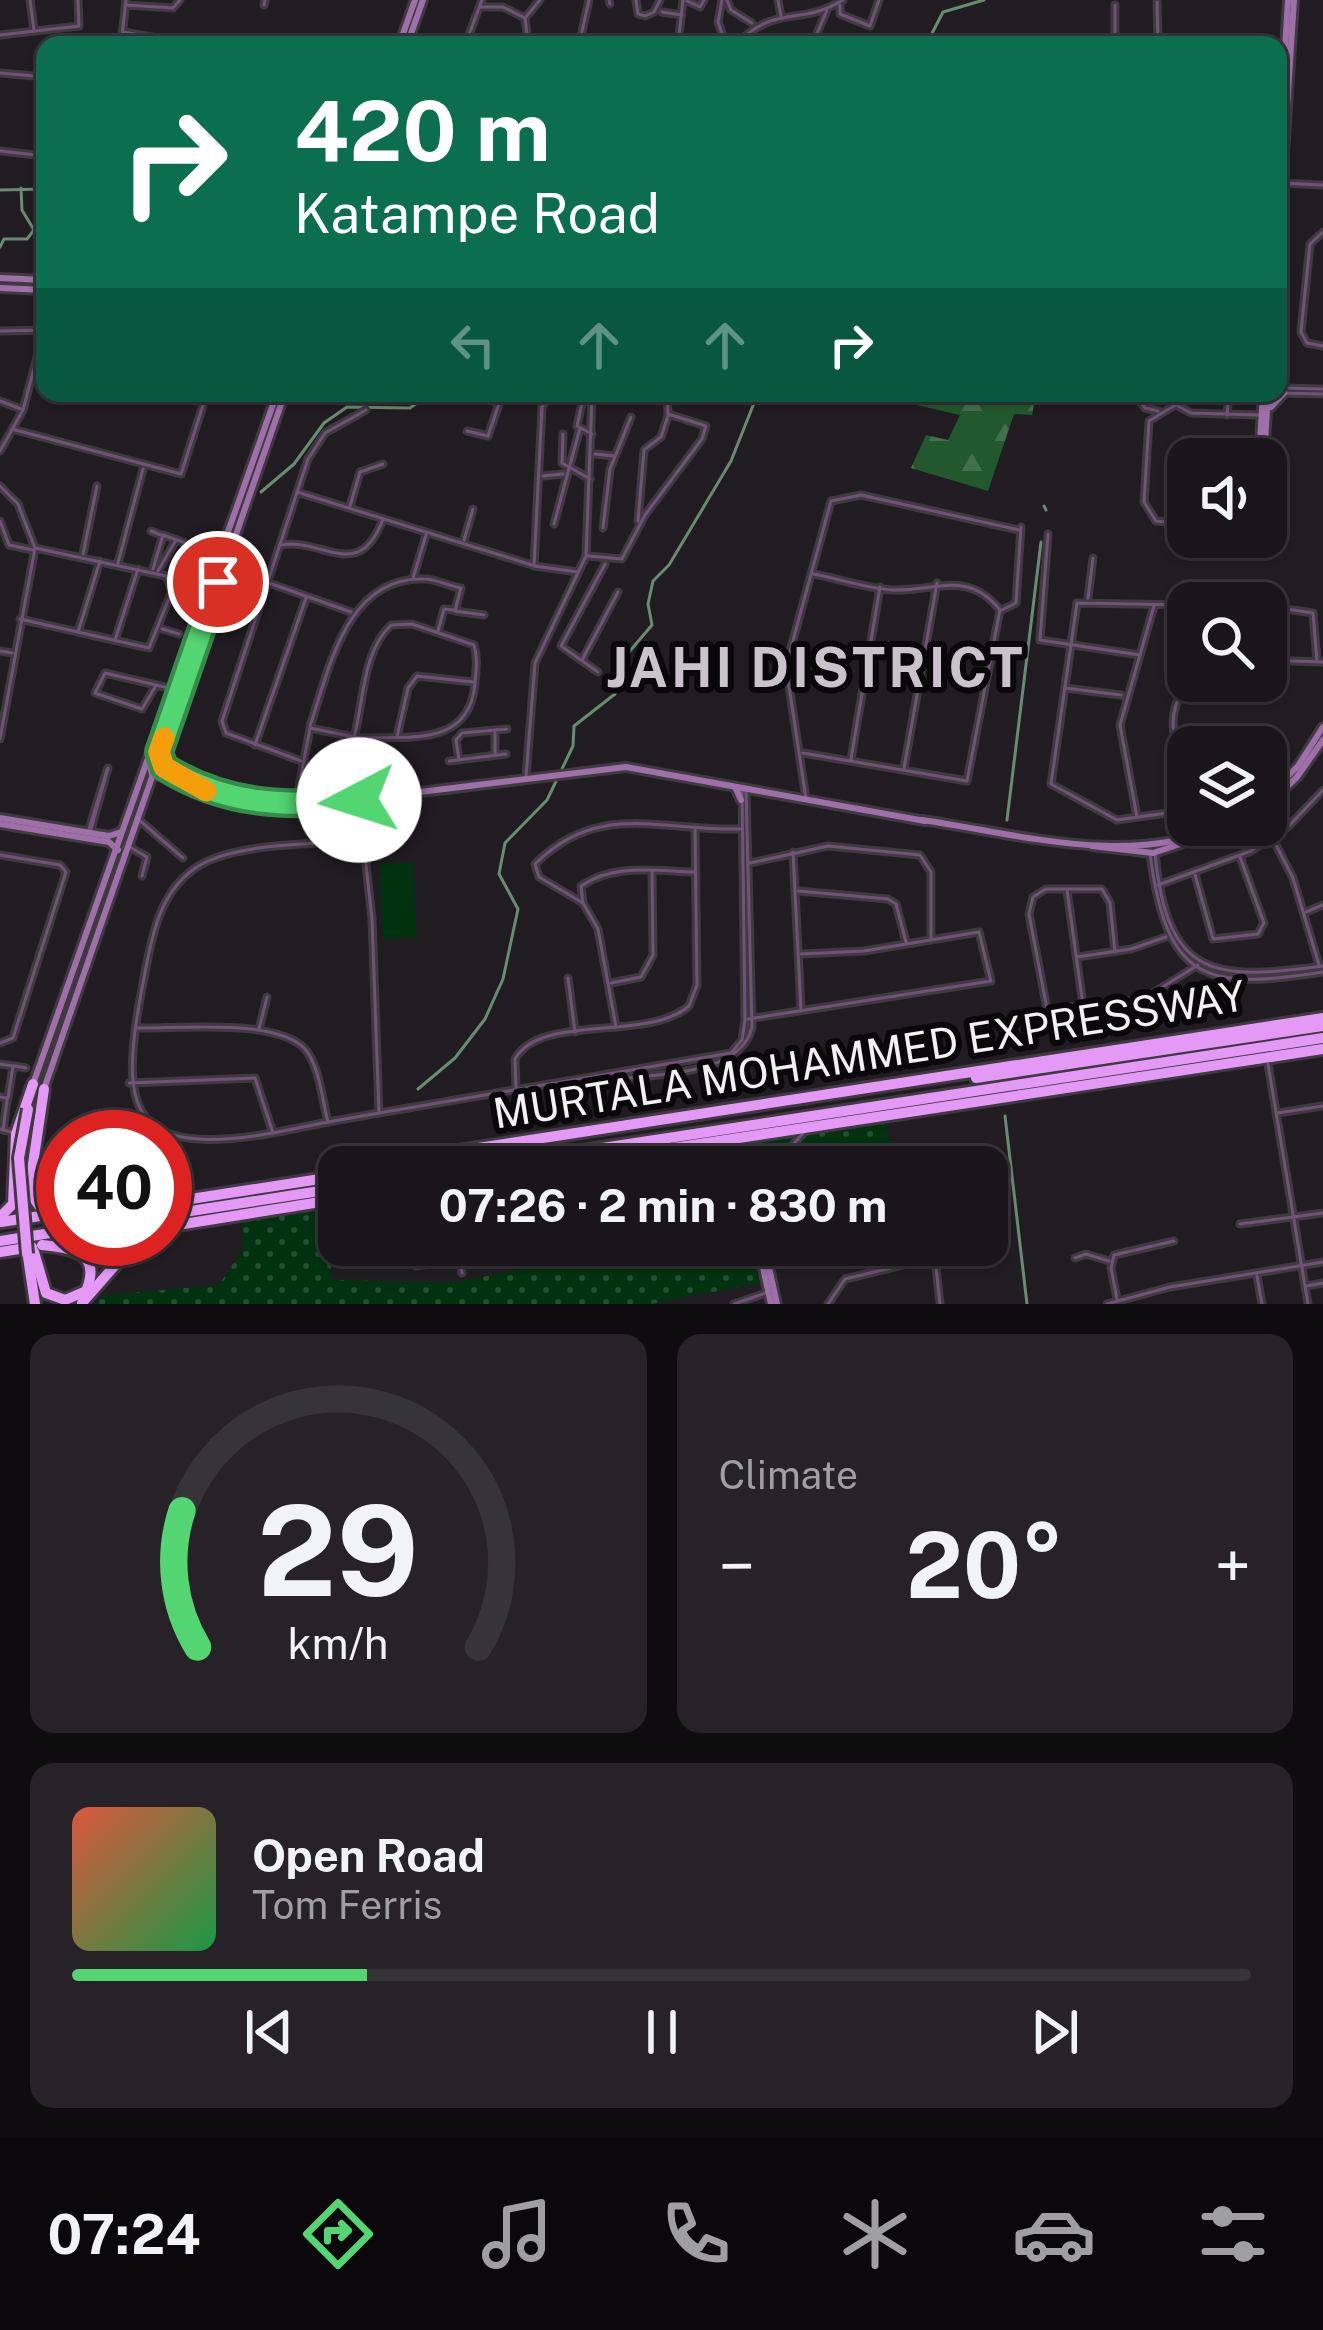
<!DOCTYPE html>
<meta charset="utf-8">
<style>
body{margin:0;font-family:"Public Sans",sans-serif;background:#262227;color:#f1f3f6;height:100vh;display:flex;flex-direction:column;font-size:45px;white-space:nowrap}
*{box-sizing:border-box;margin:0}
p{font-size:39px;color:#9f9fa2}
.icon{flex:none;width:66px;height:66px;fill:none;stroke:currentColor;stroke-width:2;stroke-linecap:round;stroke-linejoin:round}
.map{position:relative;height:1304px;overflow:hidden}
.drawer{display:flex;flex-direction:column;gap:30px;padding:30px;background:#0e0c0e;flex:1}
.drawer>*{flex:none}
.banner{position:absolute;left:36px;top:36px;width:1251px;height:366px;border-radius:24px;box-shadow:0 3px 9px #0004,0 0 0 3px #373439;background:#0b6e4f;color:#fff;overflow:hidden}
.fabs{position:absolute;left:1167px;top:438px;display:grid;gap:24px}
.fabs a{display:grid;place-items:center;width:120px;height:120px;border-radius:24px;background:#19151a;box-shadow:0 3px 9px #0004,0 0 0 3px #373439;font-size:60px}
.speed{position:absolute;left:36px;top:1110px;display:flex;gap:24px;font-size:60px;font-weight:700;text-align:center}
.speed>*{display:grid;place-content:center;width:156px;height:156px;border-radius:50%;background:#19151a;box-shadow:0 3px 9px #0004,0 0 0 3px #373439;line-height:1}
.speed .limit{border:18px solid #d22;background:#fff;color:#111}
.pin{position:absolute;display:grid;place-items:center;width:102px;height:102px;color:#fff;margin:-51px;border:6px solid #fff;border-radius:50%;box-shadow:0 3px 12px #0007}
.me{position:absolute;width:132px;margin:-66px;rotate:265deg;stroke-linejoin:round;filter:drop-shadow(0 0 9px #0008)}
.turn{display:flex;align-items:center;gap:42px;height:252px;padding:0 60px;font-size:54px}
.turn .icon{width:156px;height:156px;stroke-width:2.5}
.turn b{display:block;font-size:84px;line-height:102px}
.lanes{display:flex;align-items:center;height:114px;padding:0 60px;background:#0003;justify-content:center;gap:60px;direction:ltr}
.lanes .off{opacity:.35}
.big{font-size:90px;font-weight:700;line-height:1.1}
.drawer .tile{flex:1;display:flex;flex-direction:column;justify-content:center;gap:18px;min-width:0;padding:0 42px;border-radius:24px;background:#262227}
.drawer .dial{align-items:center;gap:0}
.dial svg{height:312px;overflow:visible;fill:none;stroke:#373439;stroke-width:7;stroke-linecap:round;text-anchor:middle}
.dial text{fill:#f1f3f6;stroke:none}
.song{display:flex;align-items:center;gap:36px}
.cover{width:144px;height:144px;border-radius:18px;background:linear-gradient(135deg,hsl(10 70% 55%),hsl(140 70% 35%))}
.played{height:12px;border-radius:6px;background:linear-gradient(90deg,#53d672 25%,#373439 25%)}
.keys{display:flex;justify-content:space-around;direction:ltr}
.heat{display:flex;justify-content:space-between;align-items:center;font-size:66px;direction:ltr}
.drawer .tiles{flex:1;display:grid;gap:30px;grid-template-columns:1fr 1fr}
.tile:last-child{grid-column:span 2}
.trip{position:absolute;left:318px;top:1146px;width:690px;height:120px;border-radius:24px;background:#19151a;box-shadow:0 3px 9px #0004,0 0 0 3px #373439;font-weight:700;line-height:120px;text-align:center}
.menu{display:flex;height:192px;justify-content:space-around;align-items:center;background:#0a080a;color:#9f9fa2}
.menu .icon{width:84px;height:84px}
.menu .selected{color:#53d672}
.menu b{font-size:54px;color:#f1f3f6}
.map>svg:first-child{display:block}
.grass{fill:url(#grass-dots)}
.forest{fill:url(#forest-firs)}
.park{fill:#00320f}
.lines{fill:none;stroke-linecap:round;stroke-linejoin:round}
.stream{stroke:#678c6f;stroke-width:3}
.street-casing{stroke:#3e3a3f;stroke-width:9}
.secondary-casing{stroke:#3e3a3f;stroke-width:12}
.highway-casing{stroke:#3e3a3f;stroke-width:16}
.street{stroke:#705277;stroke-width:3}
.secondary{stroke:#9f6faa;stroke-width:6}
.highway{stroke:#e599f7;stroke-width:10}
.highway-bridge-casing{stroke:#3e3a3f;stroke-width:16;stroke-linecap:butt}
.highway-bridge{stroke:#e599f7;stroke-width:10}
.route-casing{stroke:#368b4a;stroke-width:30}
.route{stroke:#53d672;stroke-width:21}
.slow{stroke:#f59e0b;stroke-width:21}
.labels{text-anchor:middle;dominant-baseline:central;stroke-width:12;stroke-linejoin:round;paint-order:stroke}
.street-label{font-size:42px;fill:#f3eff3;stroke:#09070a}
.district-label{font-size:54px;font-weight:bold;letter-spacing:3px;fill:#cac3cc;stroke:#09070a}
</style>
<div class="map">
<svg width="1323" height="1304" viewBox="0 0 1323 1304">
<defs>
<pattern id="grass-dots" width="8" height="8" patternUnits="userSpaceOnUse" patternTransform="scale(3)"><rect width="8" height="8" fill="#00320f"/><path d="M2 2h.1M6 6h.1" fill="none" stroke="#265032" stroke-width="1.8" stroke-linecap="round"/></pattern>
<pattern id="forest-firs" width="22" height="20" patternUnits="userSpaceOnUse" patternTransform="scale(3)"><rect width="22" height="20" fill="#21582d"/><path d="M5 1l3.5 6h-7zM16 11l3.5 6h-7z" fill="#42704c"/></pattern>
</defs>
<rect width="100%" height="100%" fill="#211c22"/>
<g class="grass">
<path d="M886 1122 895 1167 677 1163 675 1151Z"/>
<path d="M326 1210 332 1280 457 1282 644 1245H749L760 1283 651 1304H96L104 1295 219 1285 243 1249 241 1221Z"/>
</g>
<path class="forest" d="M912 393H1036L1032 415 1014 414 988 491 911 468 926 435 948 440 960 415 908 403Z"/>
<path class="park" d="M413 862 417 937 383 939 379 864Z"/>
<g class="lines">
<g class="stream">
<path d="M926 45 943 12 984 0"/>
<path d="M0 190 45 189"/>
<path d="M0 247 4 239H27L34 230 22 210 21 188"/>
<path d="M261 492 294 464 324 423 347 407 410 408 431 393"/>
<path d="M1044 506 1046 510"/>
<path d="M1007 820 1041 542"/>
<path d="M418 1089 455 1058 485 1019 503 979 518 909 499 874 505 843 547 800 573 746 574 726 615 694 624 658 652 625 648 604 653 581 669 565 731 461 758 393"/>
<path d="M1005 1116 1027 1304"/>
</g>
<defs>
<g id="street">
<path d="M30 0 34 30"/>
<path d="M609 0 610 4"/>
<path d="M636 0 638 14 645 16 654 12 660 0"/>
<path d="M722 0 718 22 726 45"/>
<path d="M727 0 731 10 752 23"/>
<path d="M778 0 781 16"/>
<path d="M687 1 700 7 704 0"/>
<path d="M1157 2 1158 45"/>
<path d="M126 5 173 8 180 0"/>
<path d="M264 5 265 0"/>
<path d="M840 5V14L870 26 879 0"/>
<path d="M480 7H503L525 18"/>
<path d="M662 12 682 15"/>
<path d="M123 32 169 40 170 45"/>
<path d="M0 35 79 26 78 0"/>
<path d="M694 40 724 42"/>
<path d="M468 41 493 45"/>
<path d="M528 42 525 18 540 0"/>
<path d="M121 45 126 0"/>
<path d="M465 45 482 0"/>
<path d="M579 45 589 0"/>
<path d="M678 45 683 0"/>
<path d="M736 45C775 3 800 27 843 0"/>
<path d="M812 45 827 10"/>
<path d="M1115 45V5"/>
<path d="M0 73 45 77"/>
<path d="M0 151 45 156"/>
<path d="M1278 183 1323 185"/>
<path d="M1323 232 1310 244 1301 332 1307 343 1323 346"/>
<path d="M0 331 45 330"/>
<path d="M1283 388 1323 389"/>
<path d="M1134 393 1145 408 1158 411"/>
<path d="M1277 393 1323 394"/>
<path d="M0 401 21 409"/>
<path d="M582 403 577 426 592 434"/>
<path d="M1177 404 1149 421 1144 502 1156 521 1188 524"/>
<path d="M1178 406 1191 413 1260 415"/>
<path d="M1227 415 1229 393"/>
<path d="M12 429 181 474 207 393"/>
<path d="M467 431 488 436 499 404 476 393"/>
<path d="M563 434 562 463 590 479"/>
<path d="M0 451 23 410 45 327"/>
<path d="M595 454 614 456"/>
<path d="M543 476 563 474"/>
<path d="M0 486 18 504 35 548 0 739"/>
<path d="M297 492 532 565"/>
<path d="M350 506 360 472 383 464"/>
<path d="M0 521 9 545 33 550"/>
<path d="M638 521 644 450 661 437 668 416"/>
<path d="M554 524 580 428"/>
<path d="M603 528 610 469 631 417"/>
<path d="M151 531 161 535"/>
<path d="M1048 534 1040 640 1140 655"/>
<path d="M464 540 473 509"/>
<path d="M281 545C322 537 359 584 383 519"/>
<path d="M83 554 97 486"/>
<path d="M588 556 622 559 645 515 702 439 706 426 668 414 667 393"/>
<path d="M118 563 143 469"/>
<path d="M153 569 163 535 191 545"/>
<path d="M158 571 176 540"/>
<path d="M578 572 534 566 542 407 549 397 590 402"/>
<path d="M413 578 426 535"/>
<path d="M269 583 351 612"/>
<path d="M1088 598 1093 558"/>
<path d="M1188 605 1077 603 1051 784 1117 820 1188 810"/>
<path d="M1266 606 1313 613 1317 661"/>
<path d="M1002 610 1016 603 1021 527"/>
<path d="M20 619 149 648 172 591 166 576 35 548"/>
<path d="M162 629 179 634"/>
<path d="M438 631 444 609 454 610"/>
<path d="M78 632 100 561"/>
<path d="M115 640 138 569"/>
<path d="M0 651 12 653"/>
<path d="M582 660 618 592"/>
<path d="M1266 660 1323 662"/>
<path d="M598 672 561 646 605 564"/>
<path d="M155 687 142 709 95 693 105 673 173 689"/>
<path d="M1065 688 1121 695"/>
<path d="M310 726C329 670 346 576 424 579 437 579 448 586 461 588L455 611 484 615"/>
<path d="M397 737 408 688 417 676 473 682"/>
<path d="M255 745 306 598"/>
<path d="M495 753V733"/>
<path d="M803 753 967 781 1000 610C967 569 935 592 892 590 866 588 839 579 814 574"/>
<path d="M851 759 880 587"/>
<path d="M459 760 456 740 462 733 507 729"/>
<path d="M301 761 226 733 222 721 308 459 325 433 366 410"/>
<path d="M449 761 506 754"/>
<path d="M904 768 937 583"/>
<path d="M1188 776C1173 742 1163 712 1190 681"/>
<path d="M526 777 535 663 586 556 592 396 598 393"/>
<path d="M806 799 786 666 831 501 861 495 1019 530"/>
<path d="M296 803 310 728 354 737 361 738C410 736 470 747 475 683 476 670 478 658 474 645L412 624 391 625C362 652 364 702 354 737"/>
<path d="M1137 817 1120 725 1154 606"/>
<path d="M138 819 183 858"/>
<path d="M89 829 107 770"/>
<path d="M91 829 108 768"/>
<path d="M1273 839 1293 878 1319 965"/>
<path d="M128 846 147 857 142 876"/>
<path d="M793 852 801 1010"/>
<path d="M1155 853C1167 978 1213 981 1323 966"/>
<path d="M1150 854C1167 980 1203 991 1323 972"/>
<path d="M0 855 60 865 66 872 13 1038 0 1043"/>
<path d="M750 863 828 846 920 855 931 872V938"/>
<path d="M1195 875 1213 939 1258 934 1264 923 1240 857"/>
<path d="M1158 885 1251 851 1288 827 1323 790"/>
<path d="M1067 890 1083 1005"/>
<path d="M798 891 888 899 896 904 906 942"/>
<path d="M583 903 539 877 535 864C598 801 661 831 740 829"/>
<path d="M1306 912 1323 905"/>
<path d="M1115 952 1110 903 1102 889H1046L1033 897 1029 914 1047 1009 1143 999 1198 965"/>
<path d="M1077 957 1131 949 1166 937"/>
<path d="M568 978 575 1032"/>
<path d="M611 983 641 977 653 955 652 872"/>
<path d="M748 1019 991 981 979 932 864 951 801 954"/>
<path d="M616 1027 598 929 583 903 581 886C614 863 656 871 695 872"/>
<path d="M136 1028C177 1029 277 1018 305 1049 320 1067 322 1100 328 1122L273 1133"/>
<path d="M259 1029 267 997"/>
<path d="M0 1064 13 1066 8 1098 0 1097"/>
<path d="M1268 1064 1308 1304"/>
<path d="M15 1066 26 1068"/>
<path d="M600 1077 607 1081C648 1073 741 1078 752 1027L746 791"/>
<path d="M129 1083 255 1078 273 1133C128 1158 118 1111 143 983 151 942 157 895 194 869 230 842 319 844 364 841"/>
<path d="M516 1088 515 1059C540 1013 648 1042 689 1006L697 985 695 830"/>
<path d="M379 1113 731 1053 742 1040 745 1020 742 789"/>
<path d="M1278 1113 1323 1106"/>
<path d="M328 1122 379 1113 372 919 359 802"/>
<path d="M0 1129 15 1133"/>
<path d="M3 1130 7 1100"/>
<path d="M688 1150 715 1167"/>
<path d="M774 1167 804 1132"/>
<path d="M1240 1224 1323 1213"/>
<path d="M423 1245 416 1266 460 1260"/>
<path d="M457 1245 462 1273"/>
<path d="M1075 1258 1086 1254 1109 1261"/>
<path d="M1257 1276 1262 1304"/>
<path d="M1307 1286 1323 1283"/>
<path d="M1117 1299 1111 1268 1114 1255 1174 1241"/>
<path d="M734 1304 766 1293"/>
<path d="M828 1304 845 1279 924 1260 936 1267 940 1304"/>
<path d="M1107 1304 1170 1287 1323 1262"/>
</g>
<g id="secondary">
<path d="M399 45 415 0"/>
<path d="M407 45 423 0"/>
<path d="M1278 161 1288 0"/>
<path d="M1278 245 1294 0"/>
<path d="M0 278 45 280"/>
<path d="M0 288 45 290"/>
<path d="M1278 385 1284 388"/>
<path d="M1271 407 1284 393"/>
<path d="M1259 459 1263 393"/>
<path d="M1264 459 1268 393"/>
<path d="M149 762 152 774 266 804 313 805 626 767 925 821"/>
<path d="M155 768 198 785"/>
<path d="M735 787 741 800"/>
<path d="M1266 798 1298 766 1323 727"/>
<path d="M1266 807 1297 777 1323 740"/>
<path d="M0 818 109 836 121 832"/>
<path d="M922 820C1019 834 1131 868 1223 825"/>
<path d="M0 824 109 842 118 850"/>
<path d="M1092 846 1153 853 1238 825"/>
<path d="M33 1084 277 393"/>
<path d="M44 1089 285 393"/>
<path d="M758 1245 771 1304"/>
<path d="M764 1245 777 1304"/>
</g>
<g id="highway">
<path d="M976 1078 1323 1026"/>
<path d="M44 1089 29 1191 39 1206H63"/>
<path d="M354 1167 1323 1018"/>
<path d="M478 1167 1323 1038"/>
<path d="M548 1167 1323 1049"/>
<path d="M165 1203 339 1176"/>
<path d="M165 1215 339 1188"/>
<path d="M0 1217 13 1204 16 1134 33 1084"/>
<path d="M1 1222 60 1213"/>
<path d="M165 1227 339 1199"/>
<path d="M0 1241 63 1231"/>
<path d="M0 1252 32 1247"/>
<path d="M34 1252 46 1293 65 1300 86 1291C102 1253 73 1248 42 1245"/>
<path d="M28 1257 35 1304"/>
<path d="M82 1303 138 1239"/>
</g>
</defs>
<use href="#street" class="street-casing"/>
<use href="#secondary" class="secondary-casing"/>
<use href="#highway" class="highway-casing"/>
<use href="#street" class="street"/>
<use href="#secondary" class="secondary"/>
<use href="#highway" class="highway"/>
<defs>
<path id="highway-bridge" d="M27 1254 19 1158 28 1109"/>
</defs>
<use href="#highway-bridge" class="highway-bridge-casing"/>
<use href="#highway-bridge" class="highway-bridge"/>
</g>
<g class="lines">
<defs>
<path id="route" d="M218 582 159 752 164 767C226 806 289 807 359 800"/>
</defs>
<use href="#route" class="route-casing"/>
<use href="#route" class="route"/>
<path class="slow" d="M164 738 159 752 164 767 206 791"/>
</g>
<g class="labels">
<g class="street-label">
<text transform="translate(869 1054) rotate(-9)">MURTALA MOHAMMED EXPRESSWAY</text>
</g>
<g class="district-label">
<text x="816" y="667">JAHI DISTRICT</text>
</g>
</g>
</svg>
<div class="fabs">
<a><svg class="icon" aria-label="sound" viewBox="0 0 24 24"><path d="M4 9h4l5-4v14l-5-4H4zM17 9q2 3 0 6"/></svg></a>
<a><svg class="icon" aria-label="search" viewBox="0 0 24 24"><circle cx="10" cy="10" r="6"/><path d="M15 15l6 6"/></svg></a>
<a><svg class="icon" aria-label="layers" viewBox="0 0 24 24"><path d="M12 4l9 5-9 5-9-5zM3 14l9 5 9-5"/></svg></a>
</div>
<div class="speed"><div class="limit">40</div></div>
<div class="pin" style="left:218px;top:582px;background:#d93025"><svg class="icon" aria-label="arrive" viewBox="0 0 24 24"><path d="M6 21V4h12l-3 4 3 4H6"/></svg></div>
<svg class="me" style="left:359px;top:800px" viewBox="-20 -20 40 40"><circle r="19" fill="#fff"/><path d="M0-13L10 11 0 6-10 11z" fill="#53d672"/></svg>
<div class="trip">07:26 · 2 min · 830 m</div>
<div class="banner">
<div class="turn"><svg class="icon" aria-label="right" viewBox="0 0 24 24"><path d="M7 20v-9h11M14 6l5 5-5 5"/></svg><div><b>420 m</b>Katampe Road</div></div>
<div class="lanes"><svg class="icon off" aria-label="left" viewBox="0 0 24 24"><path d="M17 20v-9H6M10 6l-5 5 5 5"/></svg><svg class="icon off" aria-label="ahead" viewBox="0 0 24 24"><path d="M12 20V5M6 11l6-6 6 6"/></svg><svg class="icon off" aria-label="ahead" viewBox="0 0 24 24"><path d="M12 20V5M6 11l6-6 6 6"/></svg><svg class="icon" aria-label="right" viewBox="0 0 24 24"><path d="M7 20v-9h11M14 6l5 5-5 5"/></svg></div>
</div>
</div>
<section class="drawer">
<div class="tiles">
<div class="tile dial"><svg viewBox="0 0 100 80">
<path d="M14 69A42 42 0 1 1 86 69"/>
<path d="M14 69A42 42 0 0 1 10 34" stroke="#53d672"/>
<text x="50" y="56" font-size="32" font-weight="700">29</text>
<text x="50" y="72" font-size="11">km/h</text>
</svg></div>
<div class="tile"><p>Climate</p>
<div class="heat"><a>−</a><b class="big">20°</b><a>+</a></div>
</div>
<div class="tile">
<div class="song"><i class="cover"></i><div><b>Open Road</b><p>Tom Ferris</p></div></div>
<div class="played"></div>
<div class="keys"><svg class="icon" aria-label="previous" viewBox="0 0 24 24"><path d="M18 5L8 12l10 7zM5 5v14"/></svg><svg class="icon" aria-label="pause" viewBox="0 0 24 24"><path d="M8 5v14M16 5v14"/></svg><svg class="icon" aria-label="next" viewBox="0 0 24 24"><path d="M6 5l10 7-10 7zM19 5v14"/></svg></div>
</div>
</div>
</section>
<nav class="menu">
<b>07:24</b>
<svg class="icon selected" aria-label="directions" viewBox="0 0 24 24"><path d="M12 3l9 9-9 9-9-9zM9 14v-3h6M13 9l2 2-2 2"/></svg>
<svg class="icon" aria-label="music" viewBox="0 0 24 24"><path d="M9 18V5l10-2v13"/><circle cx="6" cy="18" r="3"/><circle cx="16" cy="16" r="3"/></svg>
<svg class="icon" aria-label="phone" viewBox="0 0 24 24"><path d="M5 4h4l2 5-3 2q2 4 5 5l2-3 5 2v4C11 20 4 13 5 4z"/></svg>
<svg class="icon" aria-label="climate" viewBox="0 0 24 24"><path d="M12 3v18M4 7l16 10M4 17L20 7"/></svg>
<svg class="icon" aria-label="car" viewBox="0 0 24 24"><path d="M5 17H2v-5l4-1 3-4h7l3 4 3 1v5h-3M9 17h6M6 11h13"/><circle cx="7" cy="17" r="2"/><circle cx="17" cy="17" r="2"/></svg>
<svg class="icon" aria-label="filters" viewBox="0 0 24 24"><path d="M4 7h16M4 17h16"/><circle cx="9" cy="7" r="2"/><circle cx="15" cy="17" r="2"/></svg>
</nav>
